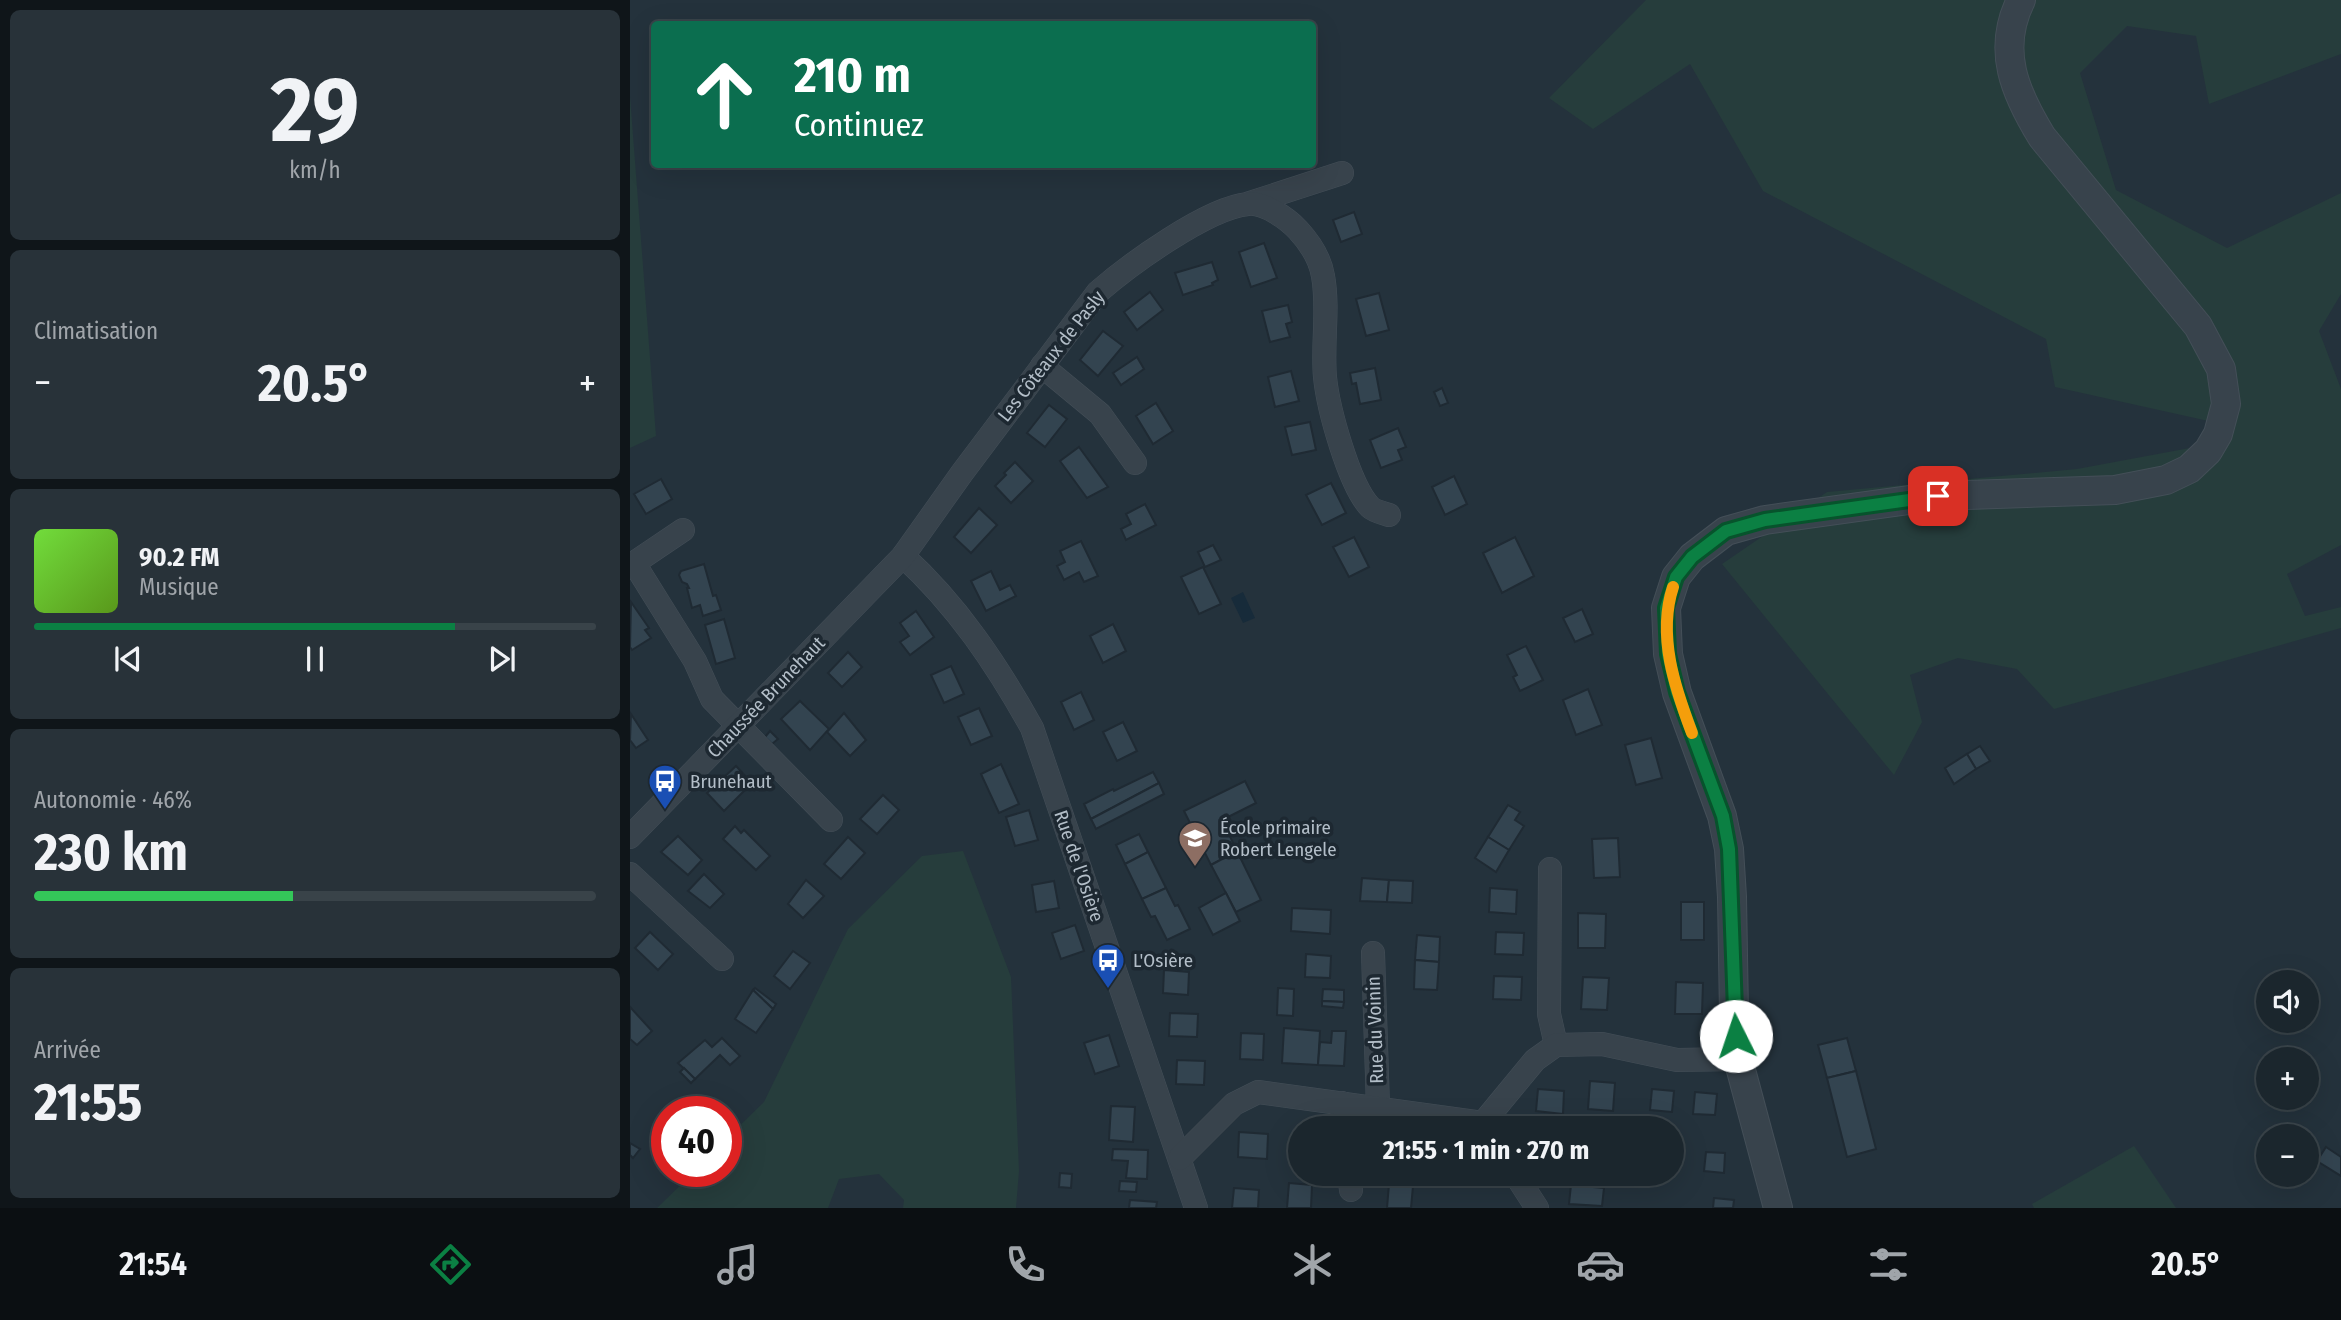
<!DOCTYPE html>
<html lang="fr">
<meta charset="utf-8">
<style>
body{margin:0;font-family:"Fira Sans Condensed",sans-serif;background:#283239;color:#f1f3f6;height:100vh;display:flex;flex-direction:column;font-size:26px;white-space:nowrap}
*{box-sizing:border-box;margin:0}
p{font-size:23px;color:#a0a5aa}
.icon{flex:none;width:38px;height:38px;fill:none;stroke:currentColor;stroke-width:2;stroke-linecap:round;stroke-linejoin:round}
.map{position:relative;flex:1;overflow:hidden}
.side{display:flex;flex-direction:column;gap:10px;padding:10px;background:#0f1519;width:630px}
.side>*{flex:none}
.banner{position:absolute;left:21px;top:21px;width:665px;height:147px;border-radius:7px;box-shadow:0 7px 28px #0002,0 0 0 2px #394349;background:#0b6e4f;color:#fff;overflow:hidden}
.buttons{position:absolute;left:1626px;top:970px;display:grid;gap:14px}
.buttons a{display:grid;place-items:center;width:63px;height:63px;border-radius:50%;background:#1b262d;box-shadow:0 7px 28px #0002,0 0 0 2px #394349;font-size:35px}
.speed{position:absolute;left:21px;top:1096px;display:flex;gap:14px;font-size:35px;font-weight:700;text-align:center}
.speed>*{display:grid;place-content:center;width:91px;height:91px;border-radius:50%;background:#1b262d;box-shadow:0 7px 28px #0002,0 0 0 2px #394349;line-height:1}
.speed .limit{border:10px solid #d22;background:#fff;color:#111}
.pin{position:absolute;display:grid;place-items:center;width:60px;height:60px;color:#fff;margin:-30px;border-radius:14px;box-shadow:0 4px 10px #0006}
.me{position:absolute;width:77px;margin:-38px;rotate:356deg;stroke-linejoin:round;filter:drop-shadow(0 0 5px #0008)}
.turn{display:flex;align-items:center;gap:24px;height:147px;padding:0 28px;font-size:32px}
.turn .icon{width:91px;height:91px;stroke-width:2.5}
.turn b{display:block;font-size:49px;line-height:60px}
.big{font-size:52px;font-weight:700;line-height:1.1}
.side .card{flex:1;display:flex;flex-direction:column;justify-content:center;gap:10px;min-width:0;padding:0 24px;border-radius:10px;background:#283239}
.side .dial{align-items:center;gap:0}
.dial b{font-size:91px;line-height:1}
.song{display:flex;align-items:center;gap:21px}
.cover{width:84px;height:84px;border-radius:10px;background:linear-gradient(135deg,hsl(100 70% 55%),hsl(90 70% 35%))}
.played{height:7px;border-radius:4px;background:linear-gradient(90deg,#0b8043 75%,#394349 75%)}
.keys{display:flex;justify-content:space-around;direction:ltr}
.heat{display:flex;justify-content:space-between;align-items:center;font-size:38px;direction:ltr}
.charge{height:10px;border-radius:5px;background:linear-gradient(90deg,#34c759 46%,#394349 0)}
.trip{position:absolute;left:658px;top:1116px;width:396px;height:70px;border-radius:35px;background:#1b262d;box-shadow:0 7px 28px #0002,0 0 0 2px #394349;font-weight:700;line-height:70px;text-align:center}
.tabs{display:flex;height:112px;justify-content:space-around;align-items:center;background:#0b0f12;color:#a0a5aa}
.tabs .icon{width:49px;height:49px}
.tabs .on{color:#0b8043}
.tabs b{font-size:32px;color:#f1f3f6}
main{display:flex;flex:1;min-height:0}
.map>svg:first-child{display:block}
.green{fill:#263d3c}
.water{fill:#172b3a}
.building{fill:#334450;stroke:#1f2a33;stroke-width:2}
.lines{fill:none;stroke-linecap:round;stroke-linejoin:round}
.minor-casing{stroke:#444f58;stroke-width:24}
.tertiary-casing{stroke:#444f58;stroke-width:30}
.minor{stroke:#38434c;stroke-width:23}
.tertiary{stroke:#38434c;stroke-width:28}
.route-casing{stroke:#07532c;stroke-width:18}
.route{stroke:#0b8043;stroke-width:12}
.slow{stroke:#f59e0b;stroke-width:12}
.labels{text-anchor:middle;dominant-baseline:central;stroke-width:7;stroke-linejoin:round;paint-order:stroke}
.street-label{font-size:19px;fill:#b3bec8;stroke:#1d2831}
.poi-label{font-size:19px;fill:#b3bec8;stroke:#1d2831;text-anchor:start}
</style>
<main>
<section class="side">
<div class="card dial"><b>29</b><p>km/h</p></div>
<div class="card"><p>Climatisation</p>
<div class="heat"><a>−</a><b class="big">20.5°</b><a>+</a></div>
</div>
<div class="card">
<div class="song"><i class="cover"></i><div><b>90.2 FM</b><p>Musique</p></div></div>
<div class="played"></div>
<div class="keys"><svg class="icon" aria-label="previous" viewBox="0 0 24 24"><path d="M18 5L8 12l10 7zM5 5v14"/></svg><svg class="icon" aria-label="pause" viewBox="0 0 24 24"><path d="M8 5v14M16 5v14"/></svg><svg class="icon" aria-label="next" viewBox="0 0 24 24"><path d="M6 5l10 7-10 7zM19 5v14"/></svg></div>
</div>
<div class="card"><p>Autonomie · 46%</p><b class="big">230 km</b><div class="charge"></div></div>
<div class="card"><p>Arrivée</p><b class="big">21:55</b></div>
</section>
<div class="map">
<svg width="1711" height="1208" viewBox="0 0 1711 1208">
<rect width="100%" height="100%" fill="#24323c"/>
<g class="green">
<path d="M1016 0H1711V54L1579 104 1566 36 1497 26 1450 73 1486 190 1597 248 1711 193V294L1689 331 1711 389V545L1657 574 1675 616 1711 607V628L1424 709 1387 669 1328 658 1280 675 1292 722 1264 775 1092 564 1197 492 1447 469 1576 445 1592 424 1425 387 1416 339 1133 191 1060 64 963 129 919 98Z"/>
<path d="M0 96 26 436 0 448Z"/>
<path d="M333 851 381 977 389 1171 386 1208H273L274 1200 249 1174 209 1179 198 1208H27L65 1171H96V1139L134 1102 218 929 292 856Z"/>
<path d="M1504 1146 1546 1208H1404L1402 1204Z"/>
</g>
<path class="water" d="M613 592 625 618 613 623 601 598Z"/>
<g class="building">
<path d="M724 212 732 234 711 242 703 220Z"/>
<path d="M634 243 647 278 621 287 609 252Z"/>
<path d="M582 262 588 280 582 283 583 285 553 295 545 273Z"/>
<path d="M520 292 533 310 507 330 494 312Z"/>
<path d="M749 293 759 330 736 336 726 299Z"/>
<path d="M658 305 662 322 656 324 660 337 640 342 632 311Z"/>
<path d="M473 331 493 346 468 376 450 360Z"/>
<path d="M507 357 514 369 491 385 483 373Z"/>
<path d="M745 368 751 400 730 404 726 383 722 384 720 373Z"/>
<path d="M661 371 669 401 645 407 638 377Z"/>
<path d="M812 388 818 403 810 406 804 392Z"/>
<path d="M526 403 543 431 523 444 506 416Z"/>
<path d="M419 405 437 419 415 447 397 433Z"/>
<path d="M680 422 686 450 662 455 655 427Z"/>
<path d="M768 428 776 447 768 450 772 460 751 468 740 440Z"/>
<path d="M449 447 478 487 457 498 430 461Z"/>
<path d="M385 462 403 481 381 503 365 486 376 475 374 473Z"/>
<path d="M824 476 837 504 815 515 802 487Z"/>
<path d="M31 479 42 499 16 514 4 494Z"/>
<path d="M701 483 716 513 692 525 676 495Z"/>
<path d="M515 504 526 525 496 540 491 529 501 524 496 514Z"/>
<path d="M349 508 367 525 341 553 324 537Z"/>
<path d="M724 537 739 567 719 577 703 547Z"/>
<path d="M885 537 904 576 872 593 853 553Z"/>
<path d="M451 541 468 576 454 582 449 572 434 580 427 566 435 562 430 551Z"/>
<path d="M583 545 591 560 575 567 568 552Z"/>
<path d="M74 564 83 596 86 595 91 610 73 616 70 605 62 608 57 588H59L57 584 52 582 49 575 51 571Z"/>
<path d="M573 567 591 604 569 614 551 577Z"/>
<path d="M361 571 370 590 380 585 386 596 356 611 341 581Z"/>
<path d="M1 602 19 628 15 630 21 638 2 650 0 647Z"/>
<path d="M952 609 963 634 945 642 933 618Z"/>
<path d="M286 611 304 637 280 655 270 642 279 636 270 623Z"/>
<path d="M94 619 105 658 86 664 75 625Z"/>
<path d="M483 624 496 651 473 663 460 636Z"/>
<path d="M896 646 913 680 890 691 883 677 887 675 877 655Z"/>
<path d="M218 652 232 667 212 687 198 673Z"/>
<path d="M321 666 334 694 314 703 301 675Z"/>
<path d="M958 689 972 725 946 735 933 700Z"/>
<path d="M451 692 464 720 444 730 431 702Z"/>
<path d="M170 701 199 729 180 750 151 719Z"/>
<path d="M349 708 362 736 341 745 328 717Z"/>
<path d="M214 713 236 740 220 756 197 732Z"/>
<path d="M1 714 18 740 6 748 0 740Z"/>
<path d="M493 722 507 751 487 761 473 732Z"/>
<path d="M140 731 148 739 142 744 135 737Z"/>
<path d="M1021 738 1032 778 1006 785 995 745Z"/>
<path d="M1350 746 1360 761 1346 769 1337 754Z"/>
<path d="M1337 754 1346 769 1324 784 1315 768Z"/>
<path d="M371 764 389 804 369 813 351 774Z"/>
<path d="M106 766 122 783 94 811 77 793Z"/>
<path d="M523 772 529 783 461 819 454 804 483 789 484 791Z"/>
<path d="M615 781 626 803 592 820 607 851 581 865 554 811Z"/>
<path d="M529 783 534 794 466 829 461 819Z"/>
<path d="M253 795 269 810 247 834 230 819Z"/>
<path d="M878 805 890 812 885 820 894 826 879 850 858 837Z"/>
<path d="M399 810 408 840 385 846 376 817Z"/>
<path d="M105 826 111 833 114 830 140 856 126 870 93 839Z"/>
<path d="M509 834 518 852 495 864 486 845Z"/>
<path d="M48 836 72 860 58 875 31 852Z"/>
<path d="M218 837 235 853 211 879 194 864Z"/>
<path d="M858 837 879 850 866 872 845 858Z"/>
<path d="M988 838 990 877 964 878 962 839Z"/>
<path d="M607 851 631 900 606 912 581 865Z"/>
<path d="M518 852 536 888 512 899 495 864Z"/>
<path d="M74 874 94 894 80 908 58 891Z"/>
<path d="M732 878 759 880 757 902 730 901Z"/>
<path d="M176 880 194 896 173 918 158 904Z"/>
<path d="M759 880 783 881 782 903 757 902Z"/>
<path d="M424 881 429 908 406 912 402 885Z"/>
<path d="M536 888 545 906 548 905 560 929 537 940 525 916 521 917 512 899Z"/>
<path d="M860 888 887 890 886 914 859 912Z"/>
<path d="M596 893 610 921 583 935 569 908Z"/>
<rect x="1051" y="902" width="23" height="38"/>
<path d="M662 908 701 910 700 934 661 931Z"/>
<path d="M948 913 976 914 975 948H948Z"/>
<path d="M445 925 454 951 431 959 422 933Z"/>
<path d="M20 932 43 954 28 970 5 948Z"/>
<path d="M866 932 894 933 893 955 865 954Z"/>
<path d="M787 935 810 937 809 962 785 960Z"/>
<path d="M163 951 180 963 160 989 144 976Z"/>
<path d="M676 954 701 956 700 978 675 977Z"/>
<path d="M785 960 809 962 807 990 784 989Z"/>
<path d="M534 970 559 972 558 995 533 993Z"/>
<path d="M864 976 892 977 891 1000 863 999Z"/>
<path d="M953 977 979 978 977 1010 951 1009Z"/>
<path d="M1046 982 1073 983 1072 1014H1045Z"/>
<path d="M125 988 146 1004 143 1009 123 990Z"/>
<path d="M648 988 664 989 663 1016 647 1015Z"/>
<path d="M693 989 714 990V1002L692 1001Z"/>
<path d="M123 990 143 1009 126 1033 105 1019Z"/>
<path d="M692 1001 714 1002 713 1008 692 1006Z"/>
<path d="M0 1007 22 1031 7 1045 0 1039Z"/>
<path d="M540 1013 568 1014 567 1037 539 1036Z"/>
<path d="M654 1028 690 1031 688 1065 652 1063Z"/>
<path d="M702 1031H716L714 1066 688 1065 690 1042 701 1043Z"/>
<path d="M611 1033 634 1034 633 1060 610 1059Z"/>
<path d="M479 1035 489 1066 465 1074 454 1043Z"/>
<path d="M92 1038 110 1056 100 1065 90 1055 65 1079 48 1063 75 1040 82 1047Z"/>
<path d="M1217 1038 1226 1071 1197 1078 1188 1045Z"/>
<path d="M547 1060 575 1061 574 1085 546 1084Z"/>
<path d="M54 1068 65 1079 61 1083 50 1072Z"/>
<path d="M1226 1071 1246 1149 1217 1157 1197 1078Z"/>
<path d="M960 1081 985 1083 983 1111 958 1109Z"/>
<path d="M908 1089 934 1091 933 1114 906 1111Z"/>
<path d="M1022 1089 1044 1091 1042 1112 1020 1110Z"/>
<path d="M1065 1092 1087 1094 1085 1115 1063 1114Z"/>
<path d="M481 1106 505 1107 503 1142 479 1140Z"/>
<path d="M609 1132 638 1134 637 1159 608 1157Z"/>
<path d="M661 1137H670V1162H660Z"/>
<path d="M0 1143 10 1149 3 1158 0 1155Z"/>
<path d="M1696 1147 1711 1157V1176L1687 1161Z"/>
<path d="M483 1149 518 1150 517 1179 496 1178 498 1161 482 1160Z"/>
<path d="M1076 1152 1095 1153 1094 1173 1074 1171Z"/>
<path d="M430 1173 442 1174 441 1188 429 1187Z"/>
<path d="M490 1181 507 1182 506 1192 489 1191Z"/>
<path d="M659 1183 682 1185 681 1208H657Z"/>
<path d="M759 1184 783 1186 781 1208H757Z"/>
<path d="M941 1185 974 1188 972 1206 939 1204Z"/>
<path d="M604 1188 629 1190 628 1208H602Z"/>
<path d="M1084 1198 1104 1200 1103 1208H1083Z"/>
<path d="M500 1200 527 1202 526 1208H499Z"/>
</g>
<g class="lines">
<defs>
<g id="minor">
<path d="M620 203 712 173"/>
<path d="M412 366 470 414 505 463"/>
<path d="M53 530 4 563 65 661 82 699 201 820"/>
<path d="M273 556C327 605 367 665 402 728L566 1208"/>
<path d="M0 837 273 556 332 473 468 292C499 265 577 208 618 204 634 202 658 219 668 230 680 243 690 258 693 276 699 309 692 343 695 377 698 408 719 485 740 507 744 511 753 513 759 515"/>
<path d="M920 869 919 1014 926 1045"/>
<path d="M0 874 92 959"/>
<path d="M743 953 748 1107"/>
<path d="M712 1129V1103"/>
<path d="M550 1158 604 1104 628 1092 853 1123 905 1060 926 1045 972 1044 1047 1060 1108 1059"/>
<path d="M719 1174 721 1190"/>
<path d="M885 1174 907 1208"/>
</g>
<path id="tertiary" d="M1148 1208 1108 1059 1104 1014 1102 897 1099 849 1092 816 1047 693 1038 654 1036 608 1046 577 1062 557 1096 531 1135 520 1308 496 1485 490 1536 480 1559 469 1578 451 1588 434 1596 404 1591 369 1568 326 1412 137C1385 93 1366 50 1391 0"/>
</defs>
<use href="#minor" class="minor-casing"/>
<use href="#tertiary" class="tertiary-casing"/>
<use href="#minor" class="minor"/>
<use href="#tertiary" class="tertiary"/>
</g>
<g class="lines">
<defs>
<path id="route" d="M1106 1036 1099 849 1093 816 1047 692 1038 654 1036 608 1046 577 1062 557 1096 531 1135 520 1308 496"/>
</defs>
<use href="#route" class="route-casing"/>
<use href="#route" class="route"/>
<path class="slow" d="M1043 587C1027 636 1045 688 1062 733"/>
</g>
<defs>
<symbol id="bus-pin" viewBox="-11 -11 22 30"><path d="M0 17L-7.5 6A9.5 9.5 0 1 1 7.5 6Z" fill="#1a4fb4" stroke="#1d2831"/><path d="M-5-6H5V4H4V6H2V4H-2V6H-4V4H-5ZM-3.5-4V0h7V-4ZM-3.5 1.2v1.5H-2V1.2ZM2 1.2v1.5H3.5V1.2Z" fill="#fff"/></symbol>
<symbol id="school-pin" viewBox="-11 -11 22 30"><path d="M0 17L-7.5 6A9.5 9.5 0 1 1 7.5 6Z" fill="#8d6e63" stroke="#1d2831"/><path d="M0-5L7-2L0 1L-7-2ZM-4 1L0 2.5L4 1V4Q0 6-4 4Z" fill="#fff"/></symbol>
</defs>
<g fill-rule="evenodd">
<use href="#bus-pin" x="16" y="762" width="38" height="52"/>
<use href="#school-pin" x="546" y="819" width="38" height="52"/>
<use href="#bus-pin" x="459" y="941" width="38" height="52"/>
</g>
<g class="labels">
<g class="street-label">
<text transform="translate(421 356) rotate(-52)">Les Côteaux de Pasly</text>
<text transform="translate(136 697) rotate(-46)">Chaussée Brunehaut</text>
<text transform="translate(449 866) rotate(71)">Rue de l'Osière</text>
<text transform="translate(745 1030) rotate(-92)">Rue du Voinin</text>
</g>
<g class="poi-label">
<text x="60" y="781">Brunehaut</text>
<text x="590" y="827">École primaire<tspan x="590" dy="22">Robert Lengele</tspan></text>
<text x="503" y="960">L'Osière</text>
</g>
</g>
</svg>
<div class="buttons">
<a><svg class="icon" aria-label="sound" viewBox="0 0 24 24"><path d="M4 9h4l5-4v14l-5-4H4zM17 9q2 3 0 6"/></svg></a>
<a>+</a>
<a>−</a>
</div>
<div class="speed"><div class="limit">40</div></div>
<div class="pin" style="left:1308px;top:496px;background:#d93025"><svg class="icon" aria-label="arrive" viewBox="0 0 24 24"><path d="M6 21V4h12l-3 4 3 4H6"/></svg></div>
<svg class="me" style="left:1106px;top:1036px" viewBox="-20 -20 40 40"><circle r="19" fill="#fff"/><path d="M0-13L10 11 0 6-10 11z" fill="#0b8043"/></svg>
<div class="trip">21:55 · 1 min · 270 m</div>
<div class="banner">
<div class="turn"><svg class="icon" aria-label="ahead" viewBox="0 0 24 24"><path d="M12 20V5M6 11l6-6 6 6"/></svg><div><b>210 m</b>Continuez</div></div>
</div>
</div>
</main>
<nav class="tabs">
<b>21:54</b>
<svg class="icon on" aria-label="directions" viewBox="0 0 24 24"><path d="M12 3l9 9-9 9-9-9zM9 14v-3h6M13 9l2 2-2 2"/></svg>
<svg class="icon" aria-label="music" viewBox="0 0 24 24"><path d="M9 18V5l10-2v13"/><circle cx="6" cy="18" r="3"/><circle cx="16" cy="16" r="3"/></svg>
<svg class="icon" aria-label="phone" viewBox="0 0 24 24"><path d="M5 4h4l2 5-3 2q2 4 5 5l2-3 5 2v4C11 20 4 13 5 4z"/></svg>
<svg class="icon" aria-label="climate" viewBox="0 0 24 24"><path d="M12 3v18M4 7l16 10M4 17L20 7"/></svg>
<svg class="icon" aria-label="car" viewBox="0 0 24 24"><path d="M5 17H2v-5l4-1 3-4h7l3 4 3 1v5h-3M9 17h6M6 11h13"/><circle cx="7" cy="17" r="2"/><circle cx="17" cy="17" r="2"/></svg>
<svg class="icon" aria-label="filters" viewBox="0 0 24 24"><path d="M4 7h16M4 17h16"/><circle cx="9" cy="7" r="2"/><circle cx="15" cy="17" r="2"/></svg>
<b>20.5°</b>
</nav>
